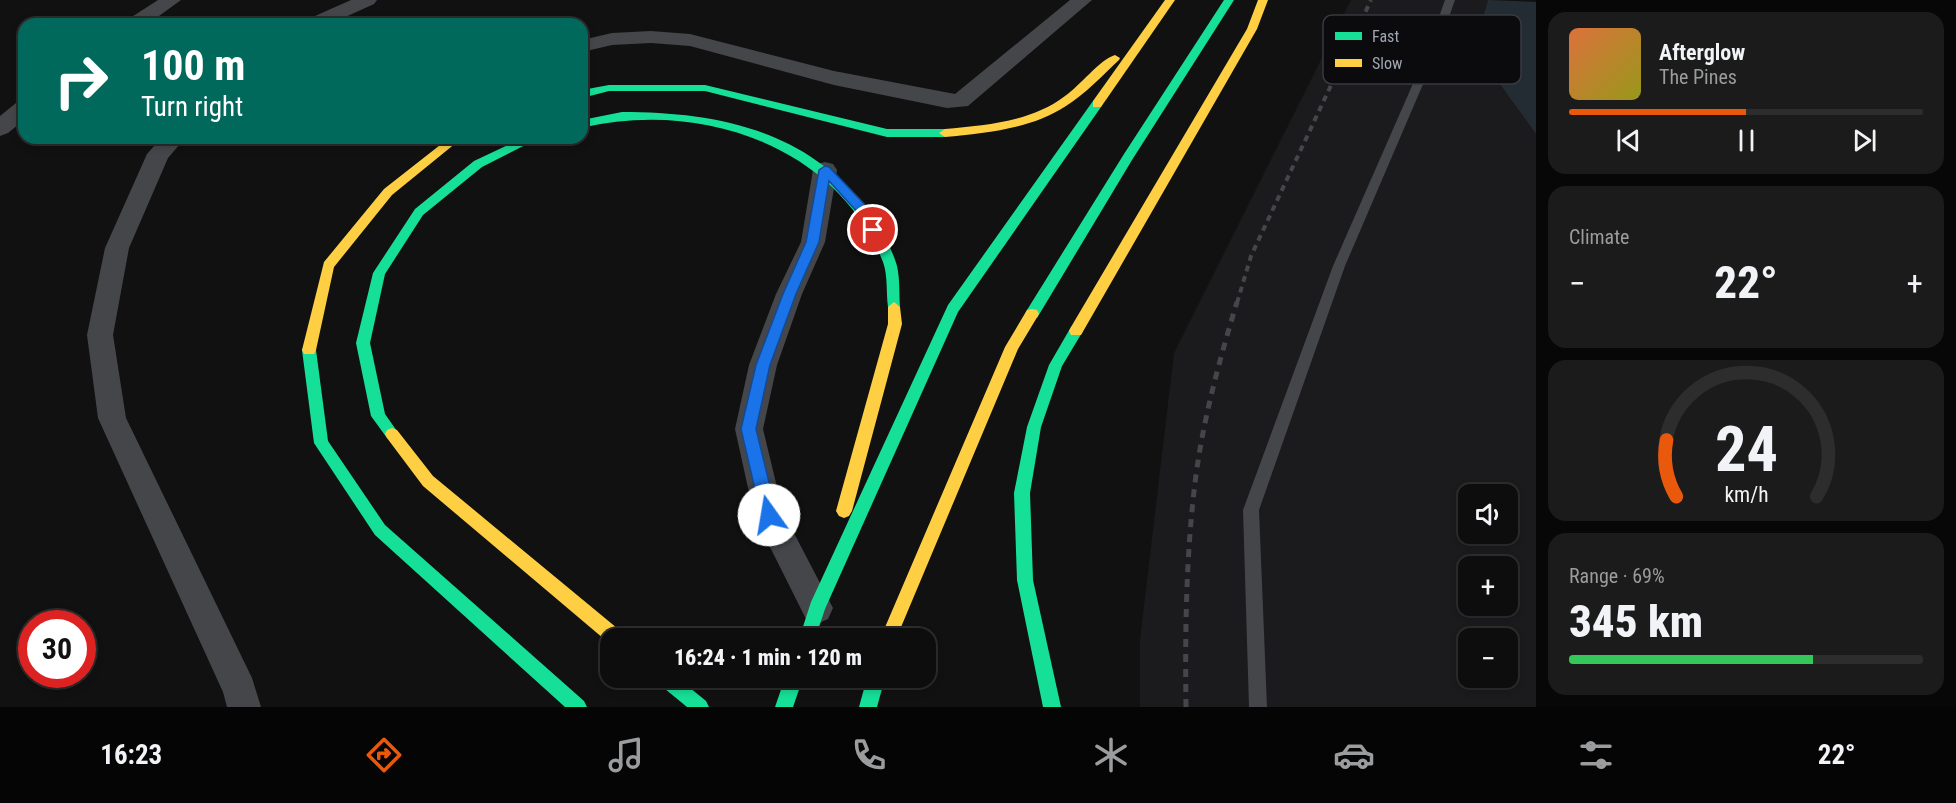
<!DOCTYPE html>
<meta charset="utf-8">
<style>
body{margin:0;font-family:"Roboto Condensed",sans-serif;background:#1b1b1b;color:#f1f3f6;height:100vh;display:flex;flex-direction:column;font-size:22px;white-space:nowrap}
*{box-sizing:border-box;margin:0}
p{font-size:20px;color:#9a9c9d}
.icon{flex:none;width:33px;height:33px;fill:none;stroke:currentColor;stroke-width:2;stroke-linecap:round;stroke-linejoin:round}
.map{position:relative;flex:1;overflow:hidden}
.side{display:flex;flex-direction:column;gap:12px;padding:12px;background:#070707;width:420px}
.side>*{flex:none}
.guide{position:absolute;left:18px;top:18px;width:570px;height:126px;border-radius:18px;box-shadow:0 3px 9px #0003,0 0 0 2px #2d2d2e;background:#00695c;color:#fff;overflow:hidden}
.fabs{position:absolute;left:1458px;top:484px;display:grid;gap:12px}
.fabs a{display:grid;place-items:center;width:60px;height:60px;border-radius:12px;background:#0d0d0d;box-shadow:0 3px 9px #0003,0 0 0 2px #2d2d2e;font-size:30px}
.speed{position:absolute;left:18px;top:610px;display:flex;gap:12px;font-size:30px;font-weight:700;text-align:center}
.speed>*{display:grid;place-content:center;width:78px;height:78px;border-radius:50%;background:#0d0d0d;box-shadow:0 3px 9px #0003,0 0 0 2px #2d2d2e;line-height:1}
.speed .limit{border:9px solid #d22;background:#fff;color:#111}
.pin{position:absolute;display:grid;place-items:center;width:51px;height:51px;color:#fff;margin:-26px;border:3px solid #fff;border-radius:50%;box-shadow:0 2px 6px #0007}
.me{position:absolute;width:66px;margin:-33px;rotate:347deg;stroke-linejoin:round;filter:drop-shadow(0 0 4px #0008)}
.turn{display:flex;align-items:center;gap:21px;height:126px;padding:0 24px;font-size:27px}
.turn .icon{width:78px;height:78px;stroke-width:2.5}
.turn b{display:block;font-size:42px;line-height:51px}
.big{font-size:45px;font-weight:800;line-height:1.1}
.side .tile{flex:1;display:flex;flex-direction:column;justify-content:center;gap:9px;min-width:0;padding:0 21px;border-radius:18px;background:#1b1b1b}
.side .dial{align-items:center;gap:0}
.dial svg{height:156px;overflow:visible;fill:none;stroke:#2d2d2e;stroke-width:7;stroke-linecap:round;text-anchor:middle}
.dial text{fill:#f1f3f6;stroke:none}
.song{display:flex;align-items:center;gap:18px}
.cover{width:72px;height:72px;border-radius:9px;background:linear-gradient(135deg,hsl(20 70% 55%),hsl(60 70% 35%))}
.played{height:6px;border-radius:3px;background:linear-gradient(90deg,#ea580c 50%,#2d2d2e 50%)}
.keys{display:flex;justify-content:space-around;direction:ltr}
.heat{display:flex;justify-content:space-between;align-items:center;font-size:33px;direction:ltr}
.charge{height:9px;border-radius:4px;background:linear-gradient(90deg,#34c759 69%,#2d2d2e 0)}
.trip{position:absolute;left:600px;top:628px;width:336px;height:60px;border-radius:18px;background:#0d0d0d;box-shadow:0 3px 9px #0003,0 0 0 2px #2d2d2e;font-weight:800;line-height:60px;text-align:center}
.menu{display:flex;height:96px;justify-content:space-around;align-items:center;background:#050505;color:#9a9c9d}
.menu .icon{width:42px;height:42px}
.menu .active{color:#ea580c}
.menu b{font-size:27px;color:#f1f3f6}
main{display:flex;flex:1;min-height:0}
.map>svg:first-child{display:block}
.built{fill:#1b1b1e;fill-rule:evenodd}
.water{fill:#242c33}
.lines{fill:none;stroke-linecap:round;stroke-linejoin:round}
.lane{fill:#45464a;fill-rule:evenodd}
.street{fill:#45464a;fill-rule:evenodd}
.fast{fill:#16e098;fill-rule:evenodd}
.slow{fill:#ffcf43;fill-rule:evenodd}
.rail-far1{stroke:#454649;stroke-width:4;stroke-dasharray:6 5;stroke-linecap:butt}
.rail{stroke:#454649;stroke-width:5;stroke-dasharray:8 7;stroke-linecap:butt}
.route{fill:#1a73e8;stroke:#114b97;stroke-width:1.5}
.key{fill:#0b0b0d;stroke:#383a3f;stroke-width:1.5}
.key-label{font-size:16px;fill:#a0a6b3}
</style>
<main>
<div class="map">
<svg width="1536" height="707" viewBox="0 0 1536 707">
<rect width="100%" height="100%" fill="#111"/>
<path class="built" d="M1351 0H1488L1474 50 1536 134V707H1140V640L1174 353ZM1468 495H1508V534H1468ZM1468 567H1508V606H1468ZM1468 639H1508V678H1468Z"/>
<path class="water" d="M1488 0 1536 2V134L1474 49Z"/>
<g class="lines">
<path class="lane" d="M1445 0H1455L1436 54 1345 266 1259 510 1267 707H1249L1243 510 1333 266 1426 54Z"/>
<g class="street">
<path d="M158 0H181L148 24H124L127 20Z"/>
<path d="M351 0H377L374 4 330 24H303L306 20Z"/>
<path d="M1070 0H1092L968 106 947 108 834 85 690 46 651 43 612 45 582 52V40L612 33 651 31 690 34 834 71 955 94Z"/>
<path d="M24 101V120L8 133 0 136V116L16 103Z"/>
<path d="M161 138H185L168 158 129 248 113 335 126 418 252 678 261 707H227L223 692 98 418 87 335 105 248 147 154Z"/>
<path d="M825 162 833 164 837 170 825 242 802 294 777 365 763 429 783 512 833 608 828 619 817 624 806 619 754 515 735 429 749 365 776 294 801 242 813 170 817 164Z"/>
</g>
<g class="fast">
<path d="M1224 0H1234L1132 160 1037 318H1027L1025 314 1027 310 1124 154Z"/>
<path d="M609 85H705L887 129H945L951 133 945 137H887L705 91H609L582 98V90Z"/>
<path d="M1097 100 1102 104 1101 107 958 312 825 609 815 639H799L811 602 948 305 1093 101Z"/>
<path d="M622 112C714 112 804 129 864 206 877 223 891 245 897 266 900 279 899 293 900 307L899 311H889L888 307C886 292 888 276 883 262 836 144 698 100 582 128V120Z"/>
<path d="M523 138H539L482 167 423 215 385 274 370 343 385 414 399 434 397 438 392 440 387 438 371 416 356 343 373 273 415 209 474 161Z"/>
<path d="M1076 326 1081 327 1083 331 1062 366 1041 427 1030 493 1033 580 1061 707H1043L1017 580 1014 493 1027 427 1049 365 1071 327Z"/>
<path d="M309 344 314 346 316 350 328 441 385 525 584 701 587 707H565L375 535 314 443 302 350 304 346Z"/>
<path d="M656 678H678L706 701 709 707H687L659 684Z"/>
<path d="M785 678H803L793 707H775Z"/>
<path d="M867 678H885L877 707H859Z"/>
</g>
<g class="slow">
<path d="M1165 0H1175L1101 107H1093V101Z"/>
<path d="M1258 0H1268L1257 29 1081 335H1071L1069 331 1071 327 1247 29Z"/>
<path d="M1115 55 1120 58 1119 60C1102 76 1085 94 1066 106 1031 129 986 133 945 137L939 133 945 129C986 125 1031 122 1065 96 1080 86 1099 60 1115 55Z"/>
<path d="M449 138H462L392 195 334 267 316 350 314 354H304L302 350 324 262 384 189Z"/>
<path d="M894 302 900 307 902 324 852 511 849 516 844 518 839 516 836 511 888 324V307Z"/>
<path d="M1032 309 1037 310 1039 314 1018 349 896 639H880L1005 347 1027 310Z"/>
<path d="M392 428 397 430 433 476 623 633 625 639H610V644L423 486 387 438 385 434 387 430Z"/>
</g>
<path class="rail-far1" d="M1237 303 1251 256 1371 0"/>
<path class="rail" d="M1186 707C1185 629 1186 552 1196 475 1204 416 1220 358 1237 302"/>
</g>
<path class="route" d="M825 166 829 167 869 209 879 230 873 234 869 233 860 215 829 181 819 242 796 294 770 365 756 429 777 515 775 521 769 523 764 521 761 515 741 429 756 365 783 294 806 242 819 170Z"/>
<rect x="1323" y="15" width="198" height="69" rx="9" class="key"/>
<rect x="1335" y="32" width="27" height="8" fill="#16e098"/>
<rect x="1335" y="59" width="27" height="8" fill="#ffcf43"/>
<g class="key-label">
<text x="1372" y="42">Fast</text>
<text x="1372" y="69">Slow</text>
</g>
</svg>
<div class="fabs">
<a><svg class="icon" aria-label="sound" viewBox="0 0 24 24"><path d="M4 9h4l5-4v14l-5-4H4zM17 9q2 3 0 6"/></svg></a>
<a>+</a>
<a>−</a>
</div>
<div class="speed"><div class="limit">30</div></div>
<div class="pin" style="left:873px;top:230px;background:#d93025"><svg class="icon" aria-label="arrive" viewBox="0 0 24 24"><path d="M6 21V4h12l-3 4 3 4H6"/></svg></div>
<svg class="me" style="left:769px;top:515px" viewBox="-20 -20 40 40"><circle r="19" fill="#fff"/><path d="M0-13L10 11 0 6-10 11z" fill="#1a73e8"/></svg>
<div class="trip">16:24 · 1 min · 120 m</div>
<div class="guide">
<div class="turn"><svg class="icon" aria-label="right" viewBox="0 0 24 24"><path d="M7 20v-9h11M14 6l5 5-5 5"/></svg><div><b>100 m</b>Turn right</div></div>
</div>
</div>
<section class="side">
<div class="tile">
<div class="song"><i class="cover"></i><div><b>Afterglow</b><p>The Pines</p></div></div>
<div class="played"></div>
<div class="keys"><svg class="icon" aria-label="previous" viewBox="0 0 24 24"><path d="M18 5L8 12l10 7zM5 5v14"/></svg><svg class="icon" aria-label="pause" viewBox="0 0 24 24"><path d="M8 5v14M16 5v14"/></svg><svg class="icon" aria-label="next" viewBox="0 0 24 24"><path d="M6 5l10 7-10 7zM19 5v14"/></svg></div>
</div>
<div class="tile"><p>Climate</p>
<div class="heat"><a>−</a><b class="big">22°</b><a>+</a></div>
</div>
<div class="tile dial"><svg viewBox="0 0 100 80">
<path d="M14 69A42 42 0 1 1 86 69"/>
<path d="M14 69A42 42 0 0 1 9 40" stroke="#ea580c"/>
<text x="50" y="56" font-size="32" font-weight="700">24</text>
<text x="50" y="72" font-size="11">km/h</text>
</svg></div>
<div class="tile"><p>Range · 69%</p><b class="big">345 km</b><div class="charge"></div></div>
</section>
</main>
<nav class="menu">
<b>16:23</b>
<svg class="icon active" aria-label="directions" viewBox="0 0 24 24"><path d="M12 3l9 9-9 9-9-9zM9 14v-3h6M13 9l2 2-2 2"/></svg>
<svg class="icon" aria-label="music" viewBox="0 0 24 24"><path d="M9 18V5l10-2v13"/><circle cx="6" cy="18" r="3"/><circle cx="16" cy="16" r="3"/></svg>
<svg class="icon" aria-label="phone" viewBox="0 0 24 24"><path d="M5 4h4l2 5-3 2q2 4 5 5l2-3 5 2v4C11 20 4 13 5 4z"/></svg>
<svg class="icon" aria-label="climate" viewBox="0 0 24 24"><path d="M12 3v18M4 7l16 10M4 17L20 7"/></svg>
<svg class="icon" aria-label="car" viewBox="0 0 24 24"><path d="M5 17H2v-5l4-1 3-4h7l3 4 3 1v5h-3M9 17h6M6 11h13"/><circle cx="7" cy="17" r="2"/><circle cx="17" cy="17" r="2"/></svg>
<svg class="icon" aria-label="filters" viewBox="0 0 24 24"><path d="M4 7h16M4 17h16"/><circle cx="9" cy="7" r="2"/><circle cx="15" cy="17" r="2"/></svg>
<b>22°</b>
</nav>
